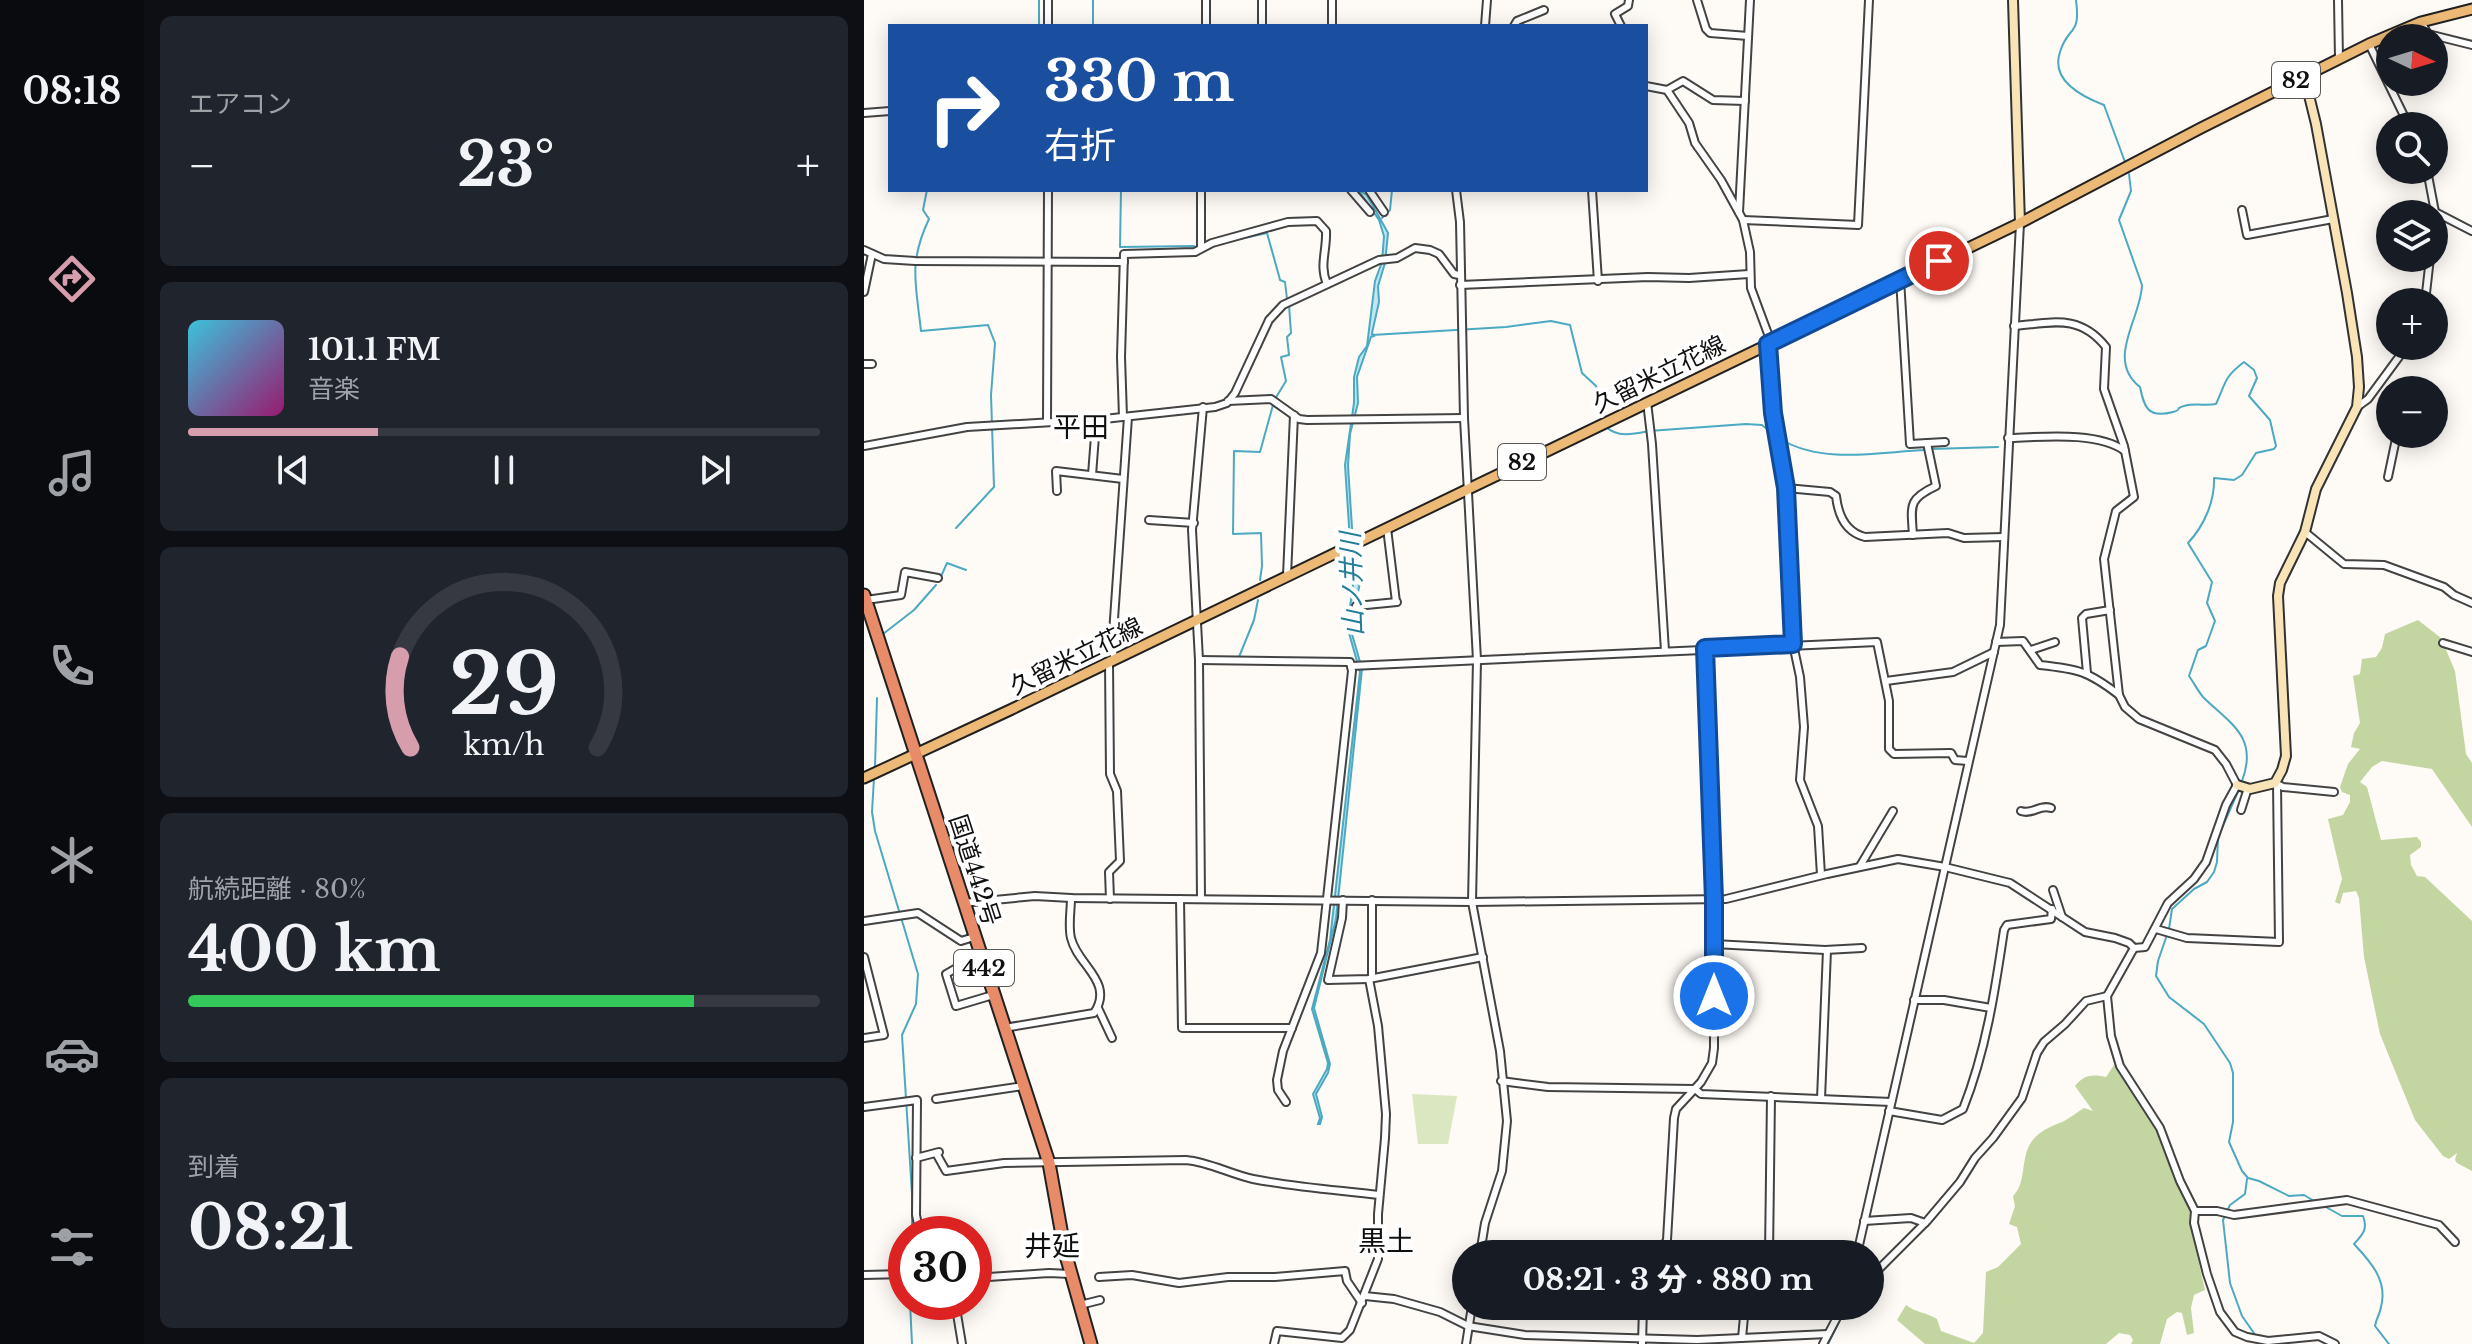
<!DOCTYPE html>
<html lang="ja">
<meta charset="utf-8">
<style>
body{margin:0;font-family:"Libre Baskerville","Noto Sans JP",serif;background:#20242c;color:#f1f3f6;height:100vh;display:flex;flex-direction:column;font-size:30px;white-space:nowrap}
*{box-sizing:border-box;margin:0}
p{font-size:26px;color:#9ea1a6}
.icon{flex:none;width:44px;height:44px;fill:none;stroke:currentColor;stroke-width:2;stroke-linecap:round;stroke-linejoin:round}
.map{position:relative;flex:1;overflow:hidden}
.details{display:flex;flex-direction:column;gap:16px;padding:16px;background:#0d0f14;width:720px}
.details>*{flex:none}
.banner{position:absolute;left:24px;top:24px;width:760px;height:168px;border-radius:0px;box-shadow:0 4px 20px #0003;background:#1a4fa0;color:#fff;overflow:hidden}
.needle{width:52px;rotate:94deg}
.fabs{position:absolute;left:1512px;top:24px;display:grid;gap:16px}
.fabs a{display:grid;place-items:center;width:72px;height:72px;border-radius:50%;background:#171b24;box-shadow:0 4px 20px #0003;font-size:40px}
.speed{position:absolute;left:24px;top:1216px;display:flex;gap:16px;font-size:40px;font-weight:700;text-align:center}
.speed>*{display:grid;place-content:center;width:104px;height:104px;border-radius:50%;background:#171b24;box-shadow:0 4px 20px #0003;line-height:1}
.speed .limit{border:12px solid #d22;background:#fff;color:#111}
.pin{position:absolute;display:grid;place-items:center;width:68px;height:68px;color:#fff;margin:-34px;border:4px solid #fff;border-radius:50%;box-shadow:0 2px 8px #0007}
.me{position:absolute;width:88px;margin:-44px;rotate:0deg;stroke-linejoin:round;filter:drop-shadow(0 0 6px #0008)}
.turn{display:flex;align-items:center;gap:28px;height:168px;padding:0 24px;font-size:36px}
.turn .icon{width:104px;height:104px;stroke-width:2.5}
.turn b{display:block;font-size:56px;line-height:68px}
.big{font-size:60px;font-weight:800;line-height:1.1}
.details .widget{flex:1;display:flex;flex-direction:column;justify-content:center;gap:12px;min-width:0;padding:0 28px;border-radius:12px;background:#20242c}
.details .dial{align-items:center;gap:0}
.dial svg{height:208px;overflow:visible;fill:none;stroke:#363941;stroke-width:7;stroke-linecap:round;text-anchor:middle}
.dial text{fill:#f1f3f6;stroke:none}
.song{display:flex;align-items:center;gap:24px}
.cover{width:96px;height:96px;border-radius:12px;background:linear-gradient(135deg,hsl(190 70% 55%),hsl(320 70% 35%))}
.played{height:8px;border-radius:4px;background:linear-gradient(90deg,#d69dad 30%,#363941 30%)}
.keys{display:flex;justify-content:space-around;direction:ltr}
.heat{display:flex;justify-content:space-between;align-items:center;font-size:44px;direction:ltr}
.charge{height:12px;border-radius:6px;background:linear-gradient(90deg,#34c759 80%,#363941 0)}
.trip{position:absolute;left:588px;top:1240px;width:432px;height:80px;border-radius:40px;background:#171b24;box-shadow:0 4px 20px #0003;font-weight:800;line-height:80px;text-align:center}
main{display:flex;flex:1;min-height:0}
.menu{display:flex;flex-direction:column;width:144px;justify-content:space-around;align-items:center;background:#090b0e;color:#9ea1a6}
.menu .icon{width:56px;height:56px}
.menu .current{color:#d69dad}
.menu b{font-size:36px;color:#f1f3f6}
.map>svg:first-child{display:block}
.green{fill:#dbe7c0}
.forest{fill:#c3d6a1}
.water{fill:#bde8f1;stroke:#4ba9c2;stroke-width:2}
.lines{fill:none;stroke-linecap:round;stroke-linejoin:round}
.stream{stroke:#4ba9c2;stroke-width:2}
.street-casing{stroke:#434343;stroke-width:10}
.secondary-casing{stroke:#323232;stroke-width:12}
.primary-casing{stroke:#212121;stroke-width:13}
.highway-casing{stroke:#212121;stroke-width:15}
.street{stroke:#fff;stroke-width:6}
.secondary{stroke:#f8e4b6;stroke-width:8}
.primary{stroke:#ecb976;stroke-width:9}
.highway{stroke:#e78b69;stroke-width:11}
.route-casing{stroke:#114b97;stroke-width:20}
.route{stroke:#1a73e8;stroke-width:14}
.labels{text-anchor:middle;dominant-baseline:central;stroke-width:8;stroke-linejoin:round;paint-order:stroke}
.shield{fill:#fff;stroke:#585858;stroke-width:2}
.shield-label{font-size:22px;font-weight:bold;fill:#101010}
.street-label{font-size:24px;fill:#101010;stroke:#fff}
.water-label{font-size:26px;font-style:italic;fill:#237c98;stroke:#fff}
.quarter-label{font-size:28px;fill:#101010;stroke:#fff}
</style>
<main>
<nav class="menu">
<b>08:18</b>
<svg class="icon current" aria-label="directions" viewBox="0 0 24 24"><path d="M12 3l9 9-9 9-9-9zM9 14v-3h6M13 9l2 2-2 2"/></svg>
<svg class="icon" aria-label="music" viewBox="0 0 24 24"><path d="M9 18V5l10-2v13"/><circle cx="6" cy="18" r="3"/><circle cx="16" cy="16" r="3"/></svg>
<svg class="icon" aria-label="phone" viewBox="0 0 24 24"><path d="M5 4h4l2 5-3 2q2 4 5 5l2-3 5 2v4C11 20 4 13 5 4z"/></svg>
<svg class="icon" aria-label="climate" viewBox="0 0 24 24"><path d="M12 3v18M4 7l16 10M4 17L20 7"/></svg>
<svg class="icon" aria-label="car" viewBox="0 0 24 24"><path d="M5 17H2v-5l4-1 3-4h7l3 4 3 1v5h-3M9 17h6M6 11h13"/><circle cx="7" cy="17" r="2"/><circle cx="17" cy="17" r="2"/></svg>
<svg class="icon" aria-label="filters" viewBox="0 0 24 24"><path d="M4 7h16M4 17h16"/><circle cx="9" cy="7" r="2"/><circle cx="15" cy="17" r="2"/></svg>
</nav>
<section class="details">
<div class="widget"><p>エアコン</p>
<div class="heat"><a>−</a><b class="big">23°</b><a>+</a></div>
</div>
<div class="widget">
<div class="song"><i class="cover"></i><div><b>101.1 FM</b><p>音楽</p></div></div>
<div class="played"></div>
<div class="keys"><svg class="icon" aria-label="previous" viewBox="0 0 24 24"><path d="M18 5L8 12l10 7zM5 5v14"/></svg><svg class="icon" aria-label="pause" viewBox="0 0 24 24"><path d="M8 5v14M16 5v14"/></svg><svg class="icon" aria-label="next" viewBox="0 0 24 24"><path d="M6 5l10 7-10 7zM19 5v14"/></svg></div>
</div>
<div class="widget dial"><svg viewBox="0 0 100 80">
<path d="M14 69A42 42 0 1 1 86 69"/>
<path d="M14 69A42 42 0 0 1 10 34" stroke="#d69dad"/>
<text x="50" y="56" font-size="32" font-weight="700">29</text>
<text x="50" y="72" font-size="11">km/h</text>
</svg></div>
<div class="widget"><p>航続距離 · 80%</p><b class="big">400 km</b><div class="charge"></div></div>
<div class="widget"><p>到着</p><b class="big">08:21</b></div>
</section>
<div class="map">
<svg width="1608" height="1344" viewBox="0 0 1608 1344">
<rect width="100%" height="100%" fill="#fefaf5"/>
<path class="green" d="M548 1094 593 1096 584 1144H554Z"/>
<g class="forest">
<path d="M1554 620 1577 638 1591 671 1602 754 1608 763V827L1568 769 1518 761 1508 767 1496 782 1503 787 1517 840 1553 837 1557 842V847L1546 855 1547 865 1553 876 1561 877 1608 921V1171L1593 1163 1591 1160 1593 1153 1585 1159 1579 1156 1551 1120 1516 1034 1500 957 1495 898 1492 891 1479 893 1476 904 1471 902 1478 879 1464 819 1479 815 1486 802V795L1478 792 1476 787 1484 764 1496 749 1487 747 1490 733 1496 723 1489 676 1496 674 1498 659 1512 657 1518 648 1521 634Z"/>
<path d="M1250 1065 1295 1133 1326 1210V1224L1341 1290 1330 1295 1327 1308 1330 1333 1323 1335 1318 1313 1313 1312 1303 1319 1296 1344H1267L1269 1340 1266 1335 1255 1333 1242 1344H1061L1033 1320 1042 1305C1052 1313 1062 1312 1073 1319L1077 1331 1110 1343 1119 1333 1122 1272 1134 1267 1157 1244 1153 1227 1145 1224 1151 1206 1149 1196C1160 1185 1158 1169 1162 1154 1167 1135 1182 1128 1198 1122 1205 1119 1213 1112 1220 1108L1229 1111 1211 1086C1220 1075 1228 1074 1242 1077Z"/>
</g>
<path class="water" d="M494 190 503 195 524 233 521 263 514 286 515 302 508 333 510 336 507 337 493 377 494 403 486 434 484 466 490 559 496 583 486 627 498 669 472 919 450 1008 466 1064 464 1073 452 1094 458 1117 456 1124H454L456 1118 449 1094 463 1069 464 1063 448 1009 466 940 496 672 483 626 489 587 481 465 490 403V377L495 357 503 346 511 281 518 262 520 236 515 220Z"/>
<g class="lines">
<g class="stream">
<path d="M175 0V26"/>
<path d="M1212 0C1217 37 1204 25 1196 52 1186 81 1219 97 1240 105L1261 162"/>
<path d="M229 26V0"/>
<path d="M1265 174 1267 191 1255 220 1278 285C1277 319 1241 359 1276 387 1280 406 1283 419 1309 412 1320 409 1309 409 1320 406 1330 403 1342 406 1352 404 1362 383 1359 378 1380 362L1390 370 1393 378 1385 396 1406 420 1412 446 1410 449 1392 453 1378 475 1370 480 1350 478C1351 501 1340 526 1324 543L1348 582 1343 603 1351 621 1342 646 1334 650 1325 676C1330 683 1334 691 1339 697 1365 723 1395 736 1378 781"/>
<path d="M63 190 59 210 65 219C44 263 52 284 57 331L124 325 131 343 127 395 130 487 92 528"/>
<path d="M257 190 256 247 330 246 334 249"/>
<path d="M518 218 526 210 528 190"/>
<path d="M362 242 403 233 415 276 416 280 421 282 423 299"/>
<path d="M508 335 642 327 687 321 706 325 718 373 732 386 739 406 738 422"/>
<path d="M411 399 422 381 417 357 425 355 423 337 427 333 425 305"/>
<path d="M742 427C754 438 770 434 785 431L882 424 898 425 909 434"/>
<path d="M918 440C959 464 1015 452 1061 450"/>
<path d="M1067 449 1134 447"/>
<path d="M396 580 398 566 397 533 369 534 370 451 396 452 409 405"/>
<path d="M75 581 83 563 102 570"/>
<path d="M19 634 50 610 72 585"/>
<path d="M375 657 390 620 394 600"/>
<path d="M11 767 13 698"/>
<path d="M10 778 8 812 11 831 54 974 52 1004 38 1035 48 1194V1234"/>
<path d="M1376 787 1354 837 1353 862 1350 872 1343 882 1330 889 1308 909 1305 929 1294 961 1292 976 1305 997 1340 1024 1366 1063 1369 1073V1122L1365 1142 1378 1171 1384 1178 1395 1181 1425 1196 1440 1195 1450 1201"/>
<path d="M1122 1150 1142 1126"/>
<path d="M1383 1179 1381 1194 1366 1205 1359 1220 1366 1283 1378 1316 1392 1336"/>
<path d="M1460 1206 1478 1216H1499C1504 1229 1499 1234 1490 1244 1507 1262 1524 1281 1517 1307 1516 1314 1512 1319 1511 1326L1525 1344"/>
<path d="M1057 1231 1069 1220 1102 1178"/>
<path d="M1006 1284 1024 1264"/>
<path d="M46 1302 48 1344"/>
<path d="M964 1344 983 1306"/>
</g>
<defs>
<g id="street">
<path d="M398 0V26"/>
<path d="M468 0V26"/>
<path d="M833 0 842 29 846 33 884 36"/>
<path d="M1474 0 1475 59"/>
<path d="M1557 22 1564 34 1608 45"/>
<path d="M184 26V0"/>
<path d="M342 26V0"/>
<path d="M621 26 623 0"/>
<path d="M650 26 653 21 680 10"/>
<path d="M757 26 751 14 764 6 765 0"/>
<path d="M1505 44 1545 126"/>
<path d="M782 86 803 90 825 123 831 143 857 180 879 220 886 252 887 288 907 342"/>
<path d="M803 90 819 81 849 100 881 101"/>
<path d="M0 113 26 111"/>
<path d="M1563 170 1571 212 1570 223"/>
<path d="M337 190V247"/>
<path d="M487 190 506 212"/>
<path d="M505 190 520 212"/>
<path d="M592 190 596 222 600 418 613 660 608 902 636 1051 643 1121 638 1171 621 1223 616 1254"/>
<path d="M728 190 734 281"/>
<path d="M1378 210 1383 235 1469 219"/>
<path d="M875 212 886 0"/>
<path d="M1571 212 1608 231"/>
<path d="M879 220 994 225 1005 0"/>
<path d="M0 250 20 259 51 261 260 262"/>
<path d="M1036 279 1046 444 1081 442"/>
<path d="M596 285 784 277 825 278 885 274"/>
<path d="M0 292 8 254"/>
<path d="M1561 302 1566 258"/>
<path d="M904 344 909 413 922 488 929 644 936 677 940 727 936 780 954 826 957 875"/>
<path d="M0 364H8"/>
<path d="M364 401 407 399 435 419 443 420 600 418"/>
<path d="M783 402 788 444 801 651"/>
<path d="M1493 407 1504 399 1543 346"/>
<path d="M259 417 257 357 260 254 331 252 348 243 424 222 453 221 462 231C463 251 455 265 463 284"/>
<path d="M183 422 184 190"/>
<path d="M1144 438C1177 437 1234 431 1261 451"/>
<path d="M0 446 103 427 240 419 351 407 363 403 371 393 405 320 419 305 515 260 533 258 551 248 566 250 575 254 590 274 595 275"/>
<path d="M228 475 231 436 229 419"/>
<path d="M1524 477 1533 434"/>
<path d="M922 488 966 492 972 496C974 514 981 532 1001 537L1084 533 1100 538 1140 537"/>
<path d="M193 491 192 471 259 479"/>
<path d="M285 520 330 523"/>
<path d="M523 528 532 602"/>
<path d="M1441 532 1480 564 1520 565 1580 587 1590 595 1608 603"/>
<path d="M1049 535C1047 505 1044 499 1072 486L1063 443"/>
<path d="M423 576 430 415"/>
<path d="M2 600 37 595 41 572 74 578"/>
<path d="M492 606 533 602"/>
<path d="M1132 642 1159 641 1176 665C1214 669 1224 671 1255 695"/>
<path d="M1579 643 1608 652"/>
<path d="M1167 650 1191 642"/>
<path d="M251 660 248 648 264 417"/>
<path d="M335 660 486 662 488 671 457 953 419 1051 413 1080 414 1090 422 1102"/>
<path d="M245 662 246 774 253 791 256 861 245 872 246 899"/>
<path d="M487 666 1013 642 1025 701V749L1030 754 1087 753 1091 760 1104 761"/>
<path d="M1223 673 1218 618 1222 614 1246 610"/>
<path d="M1022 681 1089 672 1130 652"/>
<path d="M1411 783 1419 787 1470 792"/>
<path d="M1377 810 1384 788"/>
<path d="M1157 811C1169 815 1175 804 1187 808"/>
<path d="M996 866 1029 811"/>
<path d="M1189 890 1198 917"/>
<path d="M316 899 318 1028H428"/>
<path d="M337 899 335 660 328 530 339 407"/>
<path d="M479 900 478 918 464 980 505 979 619 957"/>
<path d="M508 900V978"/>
<path d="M99 903 171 896 207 898 608 902 862 899 963 874 1034 859 1081 867 1146 883 1221 932 1251 938 1265 943 1270 948 1281 947 1304 903 1330 879 1342 862 1362 805 1373 785 1362 764 1351 750 1275 719 1261 707 1255 695 1240 559 1252 511 1270 497 1260 446 1240 389 1242 347C1215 313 1187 323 1150 326"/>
<path d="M0 921 54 913 97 941 110 937"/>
<path d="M1292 929 1323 938 1415 942 1413 784"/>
<path d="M850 944 961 950 998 948"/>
<path d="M1270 948 1243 996 1247 1036 1256 1066 1296 1128 1316 1181 1331 1211 1330 1223 1343 1274 1356 1312 1371 1332 1383 1337 1404 1341 1455 1336 1471 1344"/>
<path d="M0 957 20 1035 0 1038"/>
<path d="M117 958 101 963 82 974 92 1006 129 995"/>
<path d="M1050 1000H1080L1127 1008"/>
<path d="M234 1008 248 1038"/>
<path d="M140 1028 230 1013C251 982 213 965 207 938 204 926 207 910 207 898"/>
<path d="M637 1081 684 1087 831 1089 837 1094 1027 1102"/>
<path d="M72 1099 159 1086"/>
<path d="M957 1099 963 950"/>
<path d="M0 1107 53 1100 52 1215 56 1234"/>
<path d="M1025 1111 1078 1120 1099 1109C1122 1051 1131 991 1140 930L1143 925 1187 919 1188 909"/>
<path d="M72 1153 82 1171 140 1163 322 1160C345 1162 366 1174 389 1179 430 1187 473 1190 515 1195"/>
<path d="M52 1158 75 1152"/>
<path d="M1331 1211H1353L1370 1215 1483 1200 1575 1225 1591 1242"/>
<path d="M1000 1221 1047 1218 1061 1223"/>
<path d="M795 1254 803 1240 810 1118 812 1109 837 1082 848 1063 850 1048V900L841 648"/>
<path d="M905 1254 907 1096"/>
<path d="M993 1254 1136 625 1156 223"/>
<path d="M0 1275 42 1274"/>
<path d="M235 1277 268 1275 315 1283 364 1277H411L481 1271 483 1281 498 1303"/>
<path d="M110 1278 185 1273 206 1274"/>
<path d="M1006 1278 1063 1221 1096 1182 1111 1158 1129 1138 1158 1098 1173 1053 1180 1042 1201 1024 1222 1001 1243 996"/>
<path d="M501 1296 530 1299 576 1312 604 1326 661 1335 833 1340 964 1334"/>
<path d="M91 1302 98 1344"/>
<path d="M220 1304 236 1300"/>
<path d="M878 1338 881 1306"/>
<path d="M410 1344 413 1331 478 1338 486 1330 514 1259V1214L521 1138 522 1114 514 1026 505 979"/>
<path d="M602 1344 608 1306"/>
<path d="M778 1344 779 1306"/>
<path d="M959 1344 979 1306"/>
</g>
<g id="secondary">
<path d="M1149 0 1156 223"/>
<path d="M1373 785 1386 789 1411 783 1418 770 1422 756 1414 596 1416 583 1441 532 1452 489 1493 407 1495 387 1493 357 1483 293 1452 124 1440 75"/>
</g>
<path id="primary" d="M0 778 146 710 1156 223 1337 128 1505 44 1557 22 1608 9"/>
<path id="highway" d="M0 595 185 1163 201 1252 227 1344"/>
</defs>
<use href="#street" class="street-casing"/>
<use href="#secondary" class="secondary-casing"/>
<use href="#primary" class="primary-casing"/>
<use href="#highway" class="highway-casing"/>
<use href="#street" class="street"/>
<use href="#secondary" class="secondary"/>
<use href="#primary" class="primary"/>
<use href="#highway" class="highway"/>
</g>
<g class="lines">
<defs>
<path id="route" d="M850 996V900L841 648 929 644 922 488 909 413 904 344 1075 261"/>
</defs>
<use href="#route" class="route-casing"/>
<use href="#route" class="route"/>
</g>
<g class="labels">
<g class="shield">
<rect x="1408" y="62" width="48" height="36" rx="6"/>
<rect x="634" y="444" width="48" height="36" rx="6"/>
<rect x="90" y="950" width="60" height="36" rx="6"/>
</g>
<g class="shield-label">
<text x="1432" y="80">82</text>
<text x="658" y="462">82</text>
<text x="120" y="968">442</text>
</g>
<g class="street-label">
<text transform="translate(795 374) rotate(-26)">久留米立花線</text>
<text transform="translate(212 656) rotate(-26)">久留米立花線</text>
<text transform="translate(111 870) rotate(72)">国道442号</text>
</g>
<g class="water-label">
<text transform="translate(488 584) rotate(-92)">山ノ井川</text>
</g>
<g class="quarter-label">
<text x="217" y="427">平田</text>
<text x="522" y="1241">黒土</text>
<text x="188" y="1246">井延</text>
</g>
</g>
</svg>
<div class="fabs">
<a><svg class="needle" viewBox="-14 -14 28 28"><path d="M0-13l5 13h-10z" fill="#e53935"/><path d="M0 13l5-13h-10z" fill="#9ea1a6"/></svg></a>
<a><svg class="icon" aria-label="search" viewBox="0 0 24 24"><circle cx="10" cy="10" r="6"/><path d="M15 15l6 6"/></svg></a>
<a><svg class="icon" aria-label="layers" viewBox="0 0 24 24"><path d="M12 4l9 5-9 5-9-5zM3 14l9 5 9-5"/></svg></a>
<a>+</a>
<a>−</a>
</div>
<div class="speed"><div class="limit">30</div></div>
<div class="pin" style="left:1075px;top:261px;background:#d93025"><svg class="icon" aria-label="arrive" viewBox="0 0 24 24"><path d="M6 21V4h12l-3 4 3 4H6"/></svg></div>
<svg class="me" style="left:850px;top:996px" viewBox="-20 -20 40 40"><circle r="17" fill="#1a73e8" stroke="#fff" stroke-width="3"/><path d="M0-11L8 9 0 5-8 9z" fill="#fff"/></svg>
<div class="trip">08:21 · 3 分 · 880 m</div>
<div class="banner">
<div class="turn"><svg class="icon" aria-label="right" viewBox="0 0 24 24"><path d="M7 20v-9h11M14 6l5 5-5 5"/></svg><div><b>330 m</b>右折</div></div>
</div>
</div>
</main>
